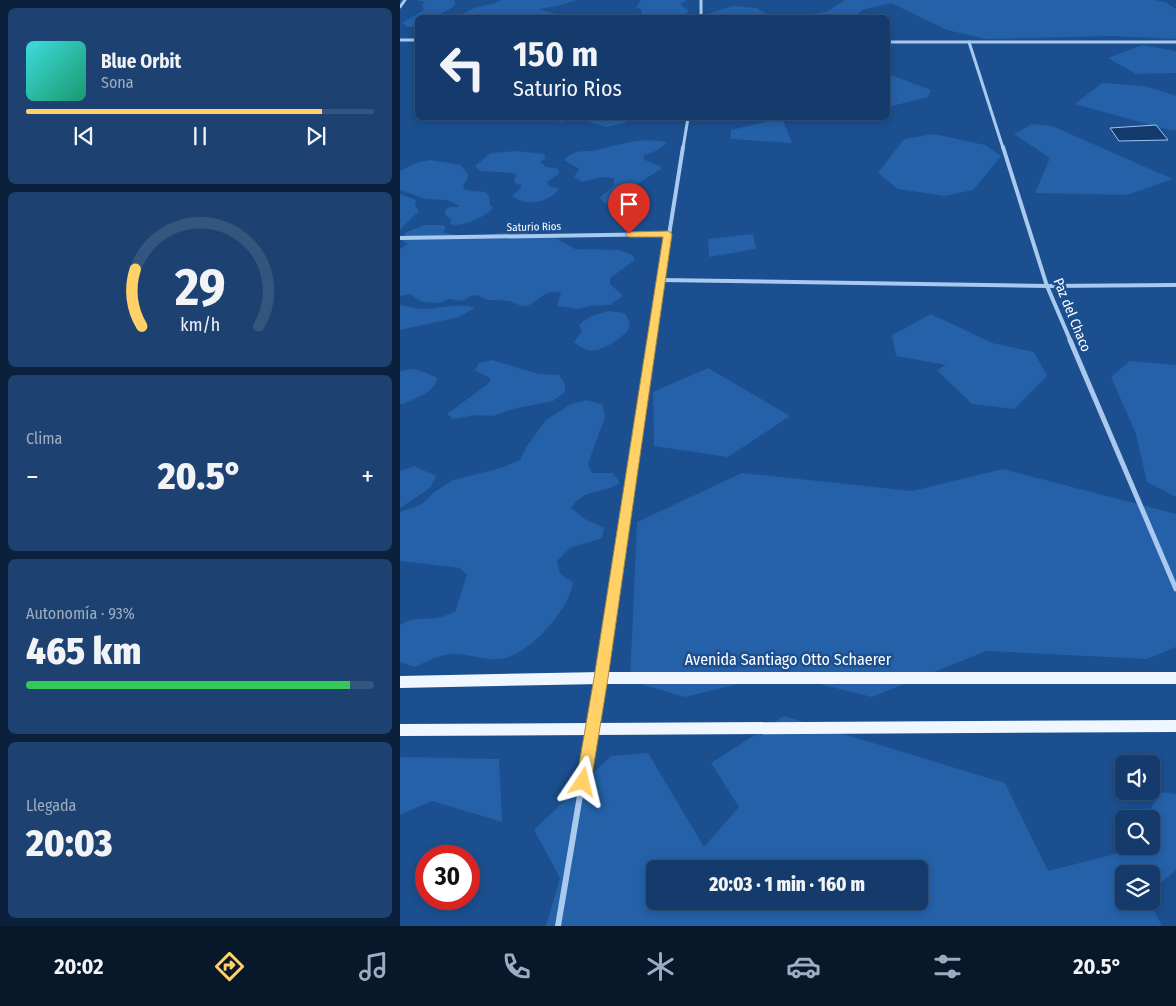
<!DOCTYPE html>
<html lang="es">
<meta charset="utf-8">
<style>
body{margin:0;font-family:"Fira Sans Condensed",sans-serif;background:#1d4271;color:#f1f3f6;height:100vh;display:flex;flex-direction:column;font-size:19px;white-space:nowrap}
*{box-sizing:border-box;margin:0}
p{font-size:16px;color:#9dadc1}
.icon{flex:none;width:28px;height:28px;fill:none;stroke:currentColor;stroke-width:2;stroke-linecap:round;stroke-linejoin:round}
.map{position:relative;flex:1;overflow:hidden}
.side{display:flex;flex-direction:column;gap:8px;padding:8px;background:#0b203b;width:400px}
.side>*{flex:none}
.top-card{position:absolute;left:15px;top:15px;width:475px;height:105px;border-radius:8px;box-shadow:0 2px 8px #0003,0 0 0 1px #33557e;background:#143b6b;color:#f1f3f6;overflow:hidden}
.tools{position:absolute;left:715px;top:755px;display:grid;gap:10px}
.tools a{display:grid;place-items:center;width:45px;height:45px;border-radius:8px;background:#143b6b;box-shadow:0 2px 8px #0003,0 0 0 1px #33557e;font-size:25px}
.speed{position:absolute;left:15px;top:845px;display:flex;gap:10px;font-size:25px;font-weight:700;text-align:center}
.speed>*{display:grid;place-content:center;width:65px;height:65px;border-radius:50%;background:#143b6b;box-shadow:0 2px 8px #0003,0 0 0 1px #33557e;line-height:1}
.speed .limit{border:8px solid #d22;background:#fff;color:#111}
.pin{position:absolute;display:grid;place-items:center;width:42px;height:42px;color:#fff;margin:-51px -21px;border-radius:50% 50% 50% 0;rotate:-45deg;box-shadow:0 0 5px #0007}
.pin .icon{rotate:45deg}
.me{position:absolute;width:55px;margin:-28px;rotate:10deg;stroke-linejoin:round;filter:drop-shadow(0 0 4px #0008)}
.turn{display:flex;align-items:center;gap:18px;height:105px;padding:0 15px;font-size:22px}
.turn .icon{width:65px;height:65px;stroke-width:2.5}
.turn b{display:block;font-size:35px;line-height:42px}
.big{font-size:38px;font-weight:800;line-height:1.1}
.side .tile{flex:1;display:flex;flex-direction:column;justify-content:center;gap:8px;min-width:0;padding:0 18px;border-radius:8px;background:#1d4271}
.side .dial{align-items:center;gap:0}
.dial svg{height:130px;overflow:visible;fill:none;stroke:#33557e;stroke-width:7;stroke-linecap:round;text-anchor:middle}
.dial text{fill:#f1f3f6;stroke:none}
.song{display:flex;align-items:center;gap:15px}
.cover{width:60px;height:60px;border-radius:8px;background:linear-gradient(135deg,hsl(180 70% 55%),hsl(160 70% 35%))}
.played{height:5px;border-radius:2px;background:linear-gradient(90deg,#ffd166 85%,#33557e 85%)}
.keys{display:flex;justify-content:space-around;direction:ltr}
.heat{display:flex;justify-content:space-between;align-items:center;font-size:28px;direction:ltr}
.charge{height:8px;border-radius:4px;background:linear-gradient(90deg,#34c759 93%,#33557e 0)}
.trip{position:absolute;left:246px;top:860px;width:282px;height:50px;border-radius:8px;background:#143b6b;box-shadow:0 2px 8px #0003,0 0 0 1px #33557e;font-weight:800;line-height:50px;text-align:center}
.menu{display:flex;height:80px;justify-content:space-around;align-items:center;background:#08182b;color:#9dadc1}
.menu .icon{width:35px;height:35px}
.menu .current{color:#ffd166}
.menu b{font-size:22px;color:#f1f3f6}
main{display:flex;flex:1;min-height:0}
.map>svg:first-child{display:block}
.green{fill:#2461a8;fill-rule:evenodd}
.water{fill:#123a6d;stroke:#9cc4f0}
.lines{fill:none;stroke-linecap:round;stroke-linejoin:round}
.minor-far3{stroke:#a9c9ee;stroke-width:3}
.minor-far2{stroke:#a9c9ee;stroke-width:4}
.minor-far1{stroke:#a9c9ee;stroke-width:5}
.minor{stroke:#a9c9ee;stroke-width:6}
.primary{fill:#f0f6ff;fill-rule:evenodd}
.route{fill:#ffd166;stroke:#a68842}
.labels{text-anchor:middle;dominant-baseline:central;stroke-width:5;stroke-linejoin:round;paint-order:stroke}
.far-street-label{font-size:11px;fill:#fff;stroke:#1b4f8f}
.street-label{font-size:14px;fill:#fff;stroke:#1b4f8f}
.near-street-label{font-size:16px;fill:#fff;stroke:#1b4f8f}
</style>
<main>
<section class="side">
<div class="tile">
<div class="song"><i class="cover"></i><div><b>Blue Orbit</b><p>Sona</p></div></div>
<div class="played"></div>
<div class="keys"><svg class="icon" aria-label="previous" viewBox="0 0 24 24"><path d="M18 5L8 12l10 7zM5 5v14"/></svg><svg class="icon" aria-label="pause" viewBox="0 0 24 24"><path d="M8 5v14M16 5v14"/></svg><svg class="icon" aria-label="next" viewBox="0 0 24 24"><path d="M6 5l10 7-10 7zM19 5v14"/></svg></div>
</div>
<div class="tile dial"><svg viewBox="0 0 100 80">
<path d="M14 69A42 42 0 1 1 86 69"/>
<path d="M14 69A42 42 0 0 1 10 34" stroke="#ffd166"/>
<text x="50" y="56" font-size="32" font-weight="700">29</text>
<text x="50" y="72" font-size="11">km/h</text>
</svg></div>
<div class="tile"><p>Clima</p>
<div class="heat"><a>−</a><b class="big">20.5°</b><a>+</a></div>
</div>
<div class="tile"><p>Autonomía · 93%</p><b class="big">465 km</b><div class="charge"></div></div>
<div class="tile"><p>Llegada</p><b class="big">20:03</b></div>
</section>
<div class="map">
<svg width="776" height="926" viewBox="0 0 776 926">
<rect width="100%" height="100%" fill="#1b4f8f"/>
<g class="green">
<path d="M16 0H54L55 2 54 6C42 15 32 18 18 18L17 26 8 27 2 23 24 10 22 4 26 2Z"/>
<path d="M101 0H176L158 6 139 9 159 15 150 17H58L74 8 95 3Z"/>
<path d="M241 0H287L280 4 289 11 283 17H239L242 16 241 9 236 7Z"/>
<path d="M445 0H754L765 2 776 9V39L712 36 586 39 547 30 491 3 462 10 456 17H396L426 12Z"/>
<path d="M332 6 357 8 368 15 366 18 308 17V14Z"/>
<path d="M742 45 776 51V73L736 74 708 58Z"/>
<path d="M488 74 531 90 528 97 488 107Z"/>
<path d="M702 83 745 86 776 96V130H769L675 104Z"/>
<path d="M146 118H231L224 123 207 127 178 119 161 122Z"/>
<path d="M382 118 392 143 331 139V130Z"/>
<path d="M632 124 652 126 773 179 727 195 635 193 650 158 614 134Z"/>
<path d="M534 134 585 145 601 156 573 190 545 196 498 189 478 173 504 139Z"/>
<path d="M247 140 261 141 267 143 258 150 243 156 245 160 260 166 261 169 237 184 245 193C238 208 209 214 200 197L214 186V178L202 177 182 182 174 177 179 169 164 160C167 157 170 154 174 153 181 150 189 152 197 150 213 146 230 141 247 140Z"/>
<path d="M117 151 144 154 146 158 140 162 146 167 157 168 160 173 147 182 149 186 159 189C149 203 126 207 112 196L121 188V185L115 183 114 179 117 176 113 173 80 171 75 166 91 153Z"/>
<path d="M30 160 61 165 68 175 67 180 63 185 65 190 85 192 89 196 90 205 93 208C85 217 61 228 50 224L51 219 46 216 45 210 50 207H59L58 205 46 200 26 199 0 190V171L16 163Z"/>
<path d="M0 194 16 200 15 205 19 211 0 230Z"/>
<path d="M24 225H43L46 228 43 232 61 237 113 232 152 236 175 249 220 250 232 255 235 260 210 278V284L223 296 210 305 190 306 179 309 157 306 161 293C146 288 140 300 129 305 120 309 115 301 107 301 95 299 89 303 78 295L71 296 62 301 49 299 39 303 22 302 10 294 0 296V249L8 244 2 241 5 233Z"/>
<path d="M353 234 356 249 309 257 308 239Z"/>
<path d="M0 305C8 306 16 309 24 309 41 309 58 302 75 308L59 317 0 330Z"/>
<path d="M209 311 225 313 230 323 228 331C211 345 193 360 174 342L182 331 179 326C186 316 198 314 209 311Z"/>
<path d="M531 314 592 343 634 352 647 376 614 409 572 404 537 370 546 365 496 356 492 335Z"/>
<path d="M92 360 138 374 159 375 165 384V392L153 401 113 409 93 416 76 415 53 419 47 414 88 384 91 379 75 370 79 363Z"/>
<path d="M730 361 776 365V497L747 482 736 434 711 377Z"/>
<path d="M308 368 390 416 328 457 254 446 253 392Z"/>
<path d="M13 369 24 372 37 378C35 393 15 398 3 404L0 403V371Z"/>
<path d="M187 400 203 405 205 417 188 464 192 473H213L220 483C202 495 185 487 171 508L185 519 204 528 202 538 170 548 157 561 160 574 173 582C170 609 129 656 100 659 85 661 70 654 55 654 40 654 28 661 15 667L0 662V625C11 618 23 619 36 618 42 617 49 614 55 612L67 575 60 568 0 561V512L22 504 33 493 53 480 101 468 120 460 126 447 146 420 171 404Z"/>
<path d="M14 466 36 476 30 488 0 508V471Z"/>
<path d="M603 469 776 514V647L747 659 586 651 472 697 379 674 285 697 230 681 237 522 342 473 512 491Z"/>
<path d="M384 716 605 783 648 871 727 851 730 846H751V819H745L760 792 776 794V870L751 891V874H724V901H749L762 926H146L160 878 134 830 211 756 248 753 304 847 339 807 311 763ZM255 869H520V901H255Z"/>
<path d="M0 757 99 759 102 822 32 801 0 815Z"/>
</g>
<path class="water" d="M756 125 768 140 719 141 710 128Z"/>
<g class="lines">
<g class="minor-far3">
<path d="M301 0V18"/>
<path d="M0 7 5 0"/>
<path d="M0 40H18"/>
<path d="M488 42H776"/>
<path d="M569 42 603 148"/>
<path d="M283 148 288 118"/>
</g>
<g class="minor-far2">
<path d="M603 147 647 286 671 342"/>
<path d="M0 238 268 234"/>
<path d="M261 280 647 286 776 285"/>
<path d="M252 342 283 147"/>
</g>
<g class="minor-far1">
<path d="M670 340 776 589"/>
<path d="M214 595 252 340"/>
</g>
<path class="minor" d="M158 926 214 594"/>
<g class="primary">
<path d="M201 672H776V684H201L0 688V676Z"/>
<path d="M776 720V732L0 736V724Z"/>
</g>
</g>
<path class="route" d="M268 231 272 234 208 678 191 782 189 786 183 788 178 786 176 782 194 678 263 237H229L225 234 229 232Z"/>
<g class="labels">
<g class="far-street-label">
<text transform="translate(134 227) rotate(-1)">Saturio Rios</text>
</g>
<g class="street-label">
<text transform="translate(672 315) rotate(68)">Paz del Chaco</text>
</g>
<g class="near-street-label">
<text x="388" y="659">Avenida Santiago Otto Schaerer</text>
</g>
</g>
</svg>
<div class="tools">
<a><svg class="icon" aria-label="sound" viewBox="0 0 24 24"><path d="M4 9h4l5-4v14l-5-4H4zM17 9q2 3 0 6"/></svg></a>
<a><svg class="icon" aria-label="search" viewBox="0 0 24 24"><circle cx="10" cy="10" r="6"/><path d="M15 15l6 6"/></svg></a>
<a><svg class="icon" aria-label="layers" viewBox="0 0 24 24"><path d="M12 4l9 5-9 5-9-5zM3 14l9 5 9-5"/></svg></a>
</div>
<div class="speed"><div class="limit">30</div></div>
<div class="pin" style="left:229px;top:234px;background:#d93025"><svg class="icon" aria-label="arrive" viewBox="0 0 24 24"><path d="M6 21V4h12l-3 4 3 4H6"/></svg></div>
<svg class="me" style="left:183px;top:782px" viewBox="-20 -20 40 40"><path d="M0-17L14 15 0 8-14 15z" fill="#ffd166" stroke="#fff" stroke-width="4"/></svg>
<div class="trip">20:03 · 1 min · 160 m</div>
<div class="top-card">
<div class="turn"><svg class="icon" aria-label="left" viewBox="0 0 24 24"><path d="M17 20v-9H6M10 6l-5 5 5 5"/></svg><div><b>150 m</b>Saturio Rios</div></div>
</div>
</div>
</main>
<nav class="menu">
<b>20:02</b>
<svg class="icon current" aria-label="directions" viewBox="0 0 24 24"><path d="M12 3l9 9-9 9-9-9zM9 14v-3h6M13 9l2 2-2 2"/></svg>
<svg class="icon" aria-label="music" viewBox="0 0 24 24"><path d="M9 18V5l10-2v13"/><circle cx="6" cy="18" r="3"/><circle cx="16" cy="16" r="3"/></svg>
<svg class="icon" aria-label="phone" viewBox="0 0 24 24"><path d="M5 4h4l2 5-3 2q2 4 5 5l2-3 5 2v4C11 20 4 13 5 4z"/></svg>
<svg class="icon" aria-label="climate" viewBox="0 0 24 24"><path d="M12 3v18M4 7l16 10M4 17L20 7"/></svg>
<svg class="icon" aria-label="car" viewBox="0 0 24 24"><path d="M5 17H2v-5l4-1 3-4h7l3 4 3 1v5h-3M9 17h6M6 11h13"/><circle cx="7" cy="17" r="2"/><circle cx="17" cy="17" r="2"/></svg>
<svg class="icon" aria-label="filters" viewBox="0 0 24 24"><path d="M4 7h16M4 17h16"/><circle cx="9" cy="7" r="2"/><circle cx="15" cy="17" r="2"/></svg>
<b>20.5°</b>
</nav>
